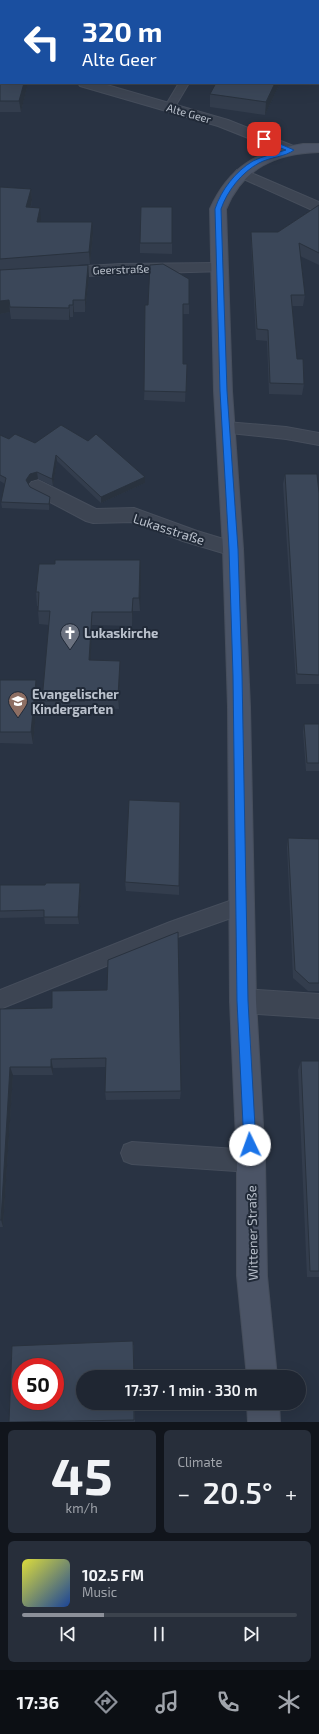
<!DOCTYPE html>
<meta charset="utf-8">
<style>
body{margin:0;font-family:"Exo 2",sans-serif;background:#272e3a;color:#f1f3f6;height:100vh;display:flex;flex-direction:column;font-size:15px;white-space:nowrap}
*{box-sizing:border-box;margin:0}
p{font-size:13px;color:#a1a5ac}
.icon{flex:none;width:22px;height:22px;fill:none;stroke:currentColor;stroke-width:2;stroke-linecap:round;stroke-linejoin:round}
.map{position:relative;height:1422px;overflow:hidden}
.side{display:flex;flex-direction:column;gap:8px;padding:8px;background:#11151c;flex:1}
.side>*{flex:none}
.top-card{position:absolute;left:0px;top:0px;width:319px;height:84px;box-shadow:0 4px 16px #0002,0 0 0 1px #3c434d;background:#1a4fa0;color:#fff;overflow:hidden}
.speed{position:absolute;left:12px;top:1358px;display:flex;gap:8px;font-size:20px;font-weight:700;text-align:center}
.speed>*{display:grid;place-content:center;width:52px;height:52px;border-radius:50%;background:#1f2632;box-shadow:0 4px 16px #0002,0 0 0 1px #3c434d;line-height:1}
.speed .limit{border:6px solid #d22;background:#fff;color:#111}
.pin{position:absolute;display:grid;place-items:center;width:34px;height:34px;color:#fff;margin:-17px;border-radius:8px;box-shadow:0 2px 6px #0006}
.me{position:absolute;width:44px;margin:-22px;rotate:357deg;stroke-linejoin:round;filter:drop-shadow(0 0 3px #0008)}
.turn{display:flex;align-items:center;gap:14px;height:84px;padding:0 16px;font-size:18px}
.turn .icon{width:52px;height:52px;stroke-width:2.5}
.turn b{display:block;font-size:28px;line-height:34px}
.big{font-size:30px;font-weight:600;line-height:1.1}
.side .widget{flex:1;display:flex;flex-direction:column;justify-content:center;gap:6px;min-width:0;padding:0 14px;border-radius:6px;background:#272e3a}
.side .dial{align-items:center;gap:0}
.dial b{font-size:52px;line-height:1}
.song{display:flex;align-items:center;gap:12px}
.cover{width:48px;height:48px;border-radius:6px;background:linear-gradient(135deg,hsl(60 70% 55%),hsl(220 70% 35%))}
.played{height:4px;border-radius:2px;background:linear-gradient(90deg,#8c9099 30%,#3c434d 30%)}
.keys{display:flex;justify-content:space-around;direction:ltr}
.heat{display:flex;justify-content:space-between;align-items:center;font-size:22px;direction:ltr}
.side .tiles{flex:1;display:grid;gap:8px;grid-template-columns:1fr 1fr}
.widget:last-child{grid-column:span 2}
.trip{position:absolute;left:76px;top:1370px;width:230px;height:40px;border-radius:20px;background:#1f2632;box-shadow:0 4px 16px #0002,0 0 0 1px #3c434d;font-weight:600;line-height:40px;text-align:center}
.tabs{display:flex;height:64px;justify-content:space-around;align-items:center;background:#0c0f14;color:#a1a5ac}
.tabs .icon{width:28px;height:28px}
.tabs .current{color:#8c9099}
.tabs b{font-size:18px;color:#f1f3f6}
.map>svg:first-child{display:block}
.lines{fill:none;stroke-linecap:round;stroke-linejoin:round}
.service-casing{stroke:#464e5c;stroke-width:2}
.minor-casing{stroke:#464e5c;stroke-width:2}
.secondary-casing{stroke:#464e5c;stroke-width:2}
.service{fill:#3d4553;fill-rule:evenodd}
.minor{fill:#3d4553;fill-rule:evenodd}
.secondary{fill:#4b5466;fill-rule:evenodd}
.wall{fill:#333d4d}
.shaded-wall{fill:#29323e}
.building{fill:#3b4759;stroke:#29323e;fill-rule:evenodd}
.route{fill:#1a73e8;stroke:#114b97}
.labels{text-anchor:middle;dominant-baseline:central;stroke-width:4;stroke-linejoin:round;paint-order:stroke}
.far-street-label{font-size:11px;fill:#bac1cc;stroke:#212a38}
.street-label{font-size:13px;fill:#bac1cc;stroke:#212a38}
.poi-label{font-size:13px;font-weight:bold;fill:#bac1cc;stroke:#212a38;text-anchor:start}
</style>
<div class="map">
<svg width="319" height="1422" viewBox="0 0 319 1422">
<rect width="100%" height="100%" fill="#293343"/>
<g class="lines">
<defs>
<g id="service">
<path d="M179 83H189L173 110H165L164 108Z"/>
<path d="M241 897 248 900 250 906 248 912 180 936 0 1009V990L170 922Z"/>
<path d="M132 1142 251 1150 259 1153 262 1161 259 1169 251 1172 132 1164 124 1161 121 1153 124 1145Z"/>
</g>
<g id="minor">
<path d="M78 83H100L228 120 296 147 298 150 296 153H286L218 126 80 86Z"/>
<path d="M242 169 319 202V213L237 176 235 173 237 170Z"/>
<path d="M219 263 225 265 227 268 225 271 121 274 0 281V271L121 264Z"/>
<path d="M226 422 286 427 319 433V445L286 439 220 432 217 428 220 424Z"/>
<path d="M38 480 96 509 134 508 197 531 240 544 243 549 240 554 233 556 183 541 133 522 93 523 86 521 31 492 28 487 31 482Z"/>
<path d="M243 989 319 994V1018L243 1013 234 1010 230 1001 234 992Z"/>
</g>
<g id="secondary">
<path d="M303 144H319V152C276 153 243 168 226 209L232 391 243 549 250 707 256 1001 265 1161 267 1276 277 1377H247L237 1276V1161L230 1001 228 707 223 549 214 391 210 209C229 166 258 151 303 144Z"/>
<path d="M247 1403H279L280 1422H248Z"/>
</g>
</defs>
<use href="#service" class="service-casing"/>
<use href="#minor" class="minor-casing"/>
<use href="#secondary" class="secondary-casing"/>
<use href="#service" class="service"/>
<use href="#minor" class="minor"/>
<use href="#secondary" class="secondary"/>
</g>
<g class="wall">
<path d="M319 20V39H318V22Z"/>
<path d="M0 30H1V83H28L21 112H0Z"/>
<path d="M216 83H280L265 115 210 107V94Z"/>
<path d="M0 187 31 189 32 200 31 207 41 220 40 222 93 234 90 264 29 269 88 265 89 277 85 312H74L73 317H70L69 320 11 319 10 312 0 314Z"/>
<path d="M319 205V265L300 256 305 295 303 306H292L297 359 304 384 302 395 269 394 267 341 256 340 251 243V232H278Z"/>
<path d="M172 207V254L140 253V243Z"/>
<path d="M189 279V314H183V364H187L185 402 144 400 148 305Z"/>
<path d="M0 435 9 439 35 443 145 477V483L101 503 57 461 53 486 38 479 31 481 28 484 30 487 50 504 49 510 2 508 1 502 5 484 0 481Z"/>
<path d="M285 474 319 493V684H296L283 484Z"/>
<path d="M140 560V611H133L132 626 92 625 90 660 120 661V674L119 709 86 708V714H44L42 701 49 625 39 624 38 611V606H37L36 592 55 564Z"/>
<path d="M0 680H36L38 692 33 744 0 743Z"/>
<path d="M304 724H319V771H306L303 732Z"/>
<path d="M180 802 179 895 126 891 125 882Z"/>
<path d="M288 838 319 839V991H308L293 978 287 847Z"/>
<path d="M80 883 81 890 79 924H45L44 917 0 918V885H45Z"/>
<path d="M0 1009 181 1091 180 1099 106 1100 105 1092 106 1067 53 1068V1075H13L3 1227H0Z"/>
<path d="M301 1061H319V1277H307L298 1070Z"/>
<path d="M134 1345V1377H83V1403H135V1422H9Z"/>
</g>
<g class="shaded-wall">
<path d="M24 83H28L21 112 19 101Z"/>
<path d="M275 83H280L265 115 266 102Z"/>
<path d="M31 189 32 200 28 219 26 207Z"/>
<path d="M40 208 41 220 38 234 37 222Z"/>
<path d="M92 222 93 234 90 264 89 252Z"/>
<path d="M88 265 89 277 85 312V300Z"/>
<path d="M9 300 10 312 0 314V301Z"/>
<path d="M73 300 74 312 73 317Z"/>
<path d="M69 305 70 317 69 320Z"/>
<path d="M56 455 57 461 53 486 52 479Z"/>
<path d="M37 472 38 479 31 481 27 486 26 480 30 474Z"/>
<path d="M145 477V483L101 503V497Z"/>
<path d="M50 497V504L49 510V504Z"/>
<path d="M140 560 141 574 140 611 139 598Z"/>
<path d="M133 598V611L132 626V612Z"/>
<path d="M92 612V625L90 673 89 660Z"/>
<path d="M120 661V674L119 709 118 696Z"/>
<path d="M36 680 38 692 33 744 31 732Z"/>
<path d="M80 883 81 890 79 924 78 917Z"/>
<path d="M51 1059 53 1068V1075L51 1067Z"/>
<path d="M10 1067 13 1075 3 1227 1 1220Z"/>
</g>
<g class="building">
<path d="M319 20V27H318V22Z"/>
<path d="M0 30H1V65L0 58Z"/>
<path d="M0 67H1V83H24L19 101H0Z"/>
<path d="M216 83H275L266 102 210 94Z"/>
<path d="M0 187 31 189 26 207 40 208 37 222H92L89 252 0 259Z"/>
<path d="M319 205V253L299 243 305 295H291L297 359H303L304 384 270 383 268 330 257 329 251 232H278Z"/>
<path d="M141 207H172V243H140Z"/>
<path d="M163 264 189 279V304H183V364H187L186 392 144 391 145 305H148L150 265Z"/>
<path d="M88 265 85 300H73V305H69V308L10 307 9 300 0 301V270Z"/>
<path d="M61 425 88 441 96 434 145 477 101 497 56 455 52 479 37 472 30 474 26 480 30 487 50 497 49 504 1 502 6 478 0 475V435L9 439 15 434 35 443Z"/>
<path d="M285 474H317L319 493V675L297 674Z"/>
<path d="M55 560H140L139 598H133L132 612H92L89 660 120 661 118 696H85V701H42L50 611H38L39 592H36L39 564H55Z"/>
<path d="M0 680H36L31 732H0Z"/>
<path d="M304 724H319V763H307Z"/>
<path d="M129 800 180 802 179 886 125 882Z"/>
<path d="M288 838 319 839V983H309L295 970Z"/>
<path d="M46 883H80L78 917H44V910L0 911V885H45Z"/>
<path d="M178 932 181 1091 105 1092 106 1058 51 1059V1067H10L1 1220H0V1009L52 1008V991L107 990 108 960Z"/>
<path d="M301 1061H319V1271H310Z"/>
<path d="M133 1341 134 1377H83V1403H134V1420L9 1422 12 1346ZM21 1367H55V1401H21Z"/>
</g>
<path class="route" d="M262 138H266L294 150C285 157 270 157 259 163 242 172 227 191 221 209L227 391 238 549 242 675 248 1001 256 1145 254 1149 250 1151 246 1149 244 1145 237 1001 233 675 229 549 220 391 215 209C221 190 236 171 253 161 263 156 276 153 286 150L262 141Z"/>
<defs>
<symbol id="church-pin" viewBox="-11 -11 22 30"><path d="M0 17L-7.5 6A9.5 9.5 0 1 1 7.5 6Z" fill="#6b7280" stroke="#212a38"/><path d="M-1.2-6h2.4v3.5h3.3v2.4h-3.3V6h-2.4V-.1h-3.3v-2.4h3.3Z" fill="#fff"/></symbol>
<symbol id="school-pin" viewBox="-11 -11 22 30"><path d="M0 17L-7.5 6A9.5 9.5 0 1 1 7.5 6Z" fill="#8d6e63" stroke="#212a38"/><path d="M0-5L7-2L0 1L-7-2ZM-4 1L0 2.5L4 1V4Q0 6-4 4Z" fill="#fff"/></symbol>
</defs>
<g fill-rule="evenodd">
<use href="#church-pin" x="59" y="622" width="22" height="30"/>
<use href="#school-pin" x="7" y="690" width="22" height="30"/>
</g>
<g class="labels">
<g class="far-street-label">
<text transform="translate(189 113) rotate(16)">Alte Geer</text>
<text transform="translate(121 269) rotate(-2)">Geerstraße</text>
</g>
<g class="street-label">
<text transform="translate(169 529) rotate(18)">Lukasstraße</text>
<text transform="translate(252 1233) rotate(-91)">Wittener Straße</text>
</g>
<g class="poi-label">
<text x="84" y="633">Lukaskirche</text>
<text x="32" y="694">Evangelischer<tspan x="32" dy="15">Kindergarten</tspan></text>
</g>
</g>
</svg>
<div class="speed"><div class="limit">50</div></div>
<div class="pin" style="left:264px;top:139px;background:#d93025"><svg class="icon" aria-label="arrive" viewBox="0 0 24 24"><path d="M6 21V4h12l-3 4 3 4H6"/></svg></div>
<svg class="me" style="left:250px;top:1145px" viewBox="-20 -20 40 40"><circle r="19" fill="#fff"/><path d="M0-13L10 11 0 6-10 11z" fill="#1a73e8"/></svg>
<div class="trip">17:37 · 1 min · 330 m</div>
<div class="top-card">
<div class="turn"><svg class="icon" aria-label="left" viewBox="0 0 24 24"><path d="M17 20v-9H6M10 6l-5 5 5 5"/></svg><div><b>320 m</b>Alte Geer</div></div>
</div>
</div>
<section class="side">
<div class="tiles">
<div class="widget dial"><b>45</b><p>km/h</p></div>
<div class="widget"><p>Climate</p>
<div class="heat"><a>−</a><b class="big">20.5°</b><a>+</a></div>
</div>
<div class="widget">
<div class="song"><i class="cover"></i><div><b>102.5 FM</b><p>Music</p></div></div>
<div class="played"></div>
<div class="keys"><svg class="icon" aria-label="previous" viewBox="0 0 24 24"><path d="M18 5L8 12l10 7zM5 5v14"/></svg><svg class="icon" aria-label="pause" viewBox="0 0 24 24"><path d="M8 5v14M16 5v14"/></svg><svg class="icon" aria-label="next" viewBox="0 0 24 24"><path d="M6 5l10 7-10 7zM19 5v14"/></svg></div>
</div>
</div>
</section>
<nav class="tabs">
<b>17:36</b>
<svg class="icon current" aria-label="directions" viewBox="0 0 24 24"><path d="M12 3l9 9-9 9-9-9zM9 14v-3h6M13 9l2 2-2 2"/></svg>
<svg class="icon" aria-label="music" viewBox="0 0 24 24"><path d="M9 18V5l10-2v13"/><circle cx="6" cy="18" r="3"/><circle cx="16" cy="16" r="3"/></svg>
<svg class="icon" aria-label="phone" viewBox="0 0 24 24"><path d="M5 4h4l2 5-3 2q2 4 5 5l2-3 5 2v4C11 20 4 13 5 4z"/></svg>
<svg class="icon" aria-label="climate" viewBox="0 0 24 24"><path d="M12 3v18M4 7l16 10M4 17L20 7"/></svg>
</nav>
